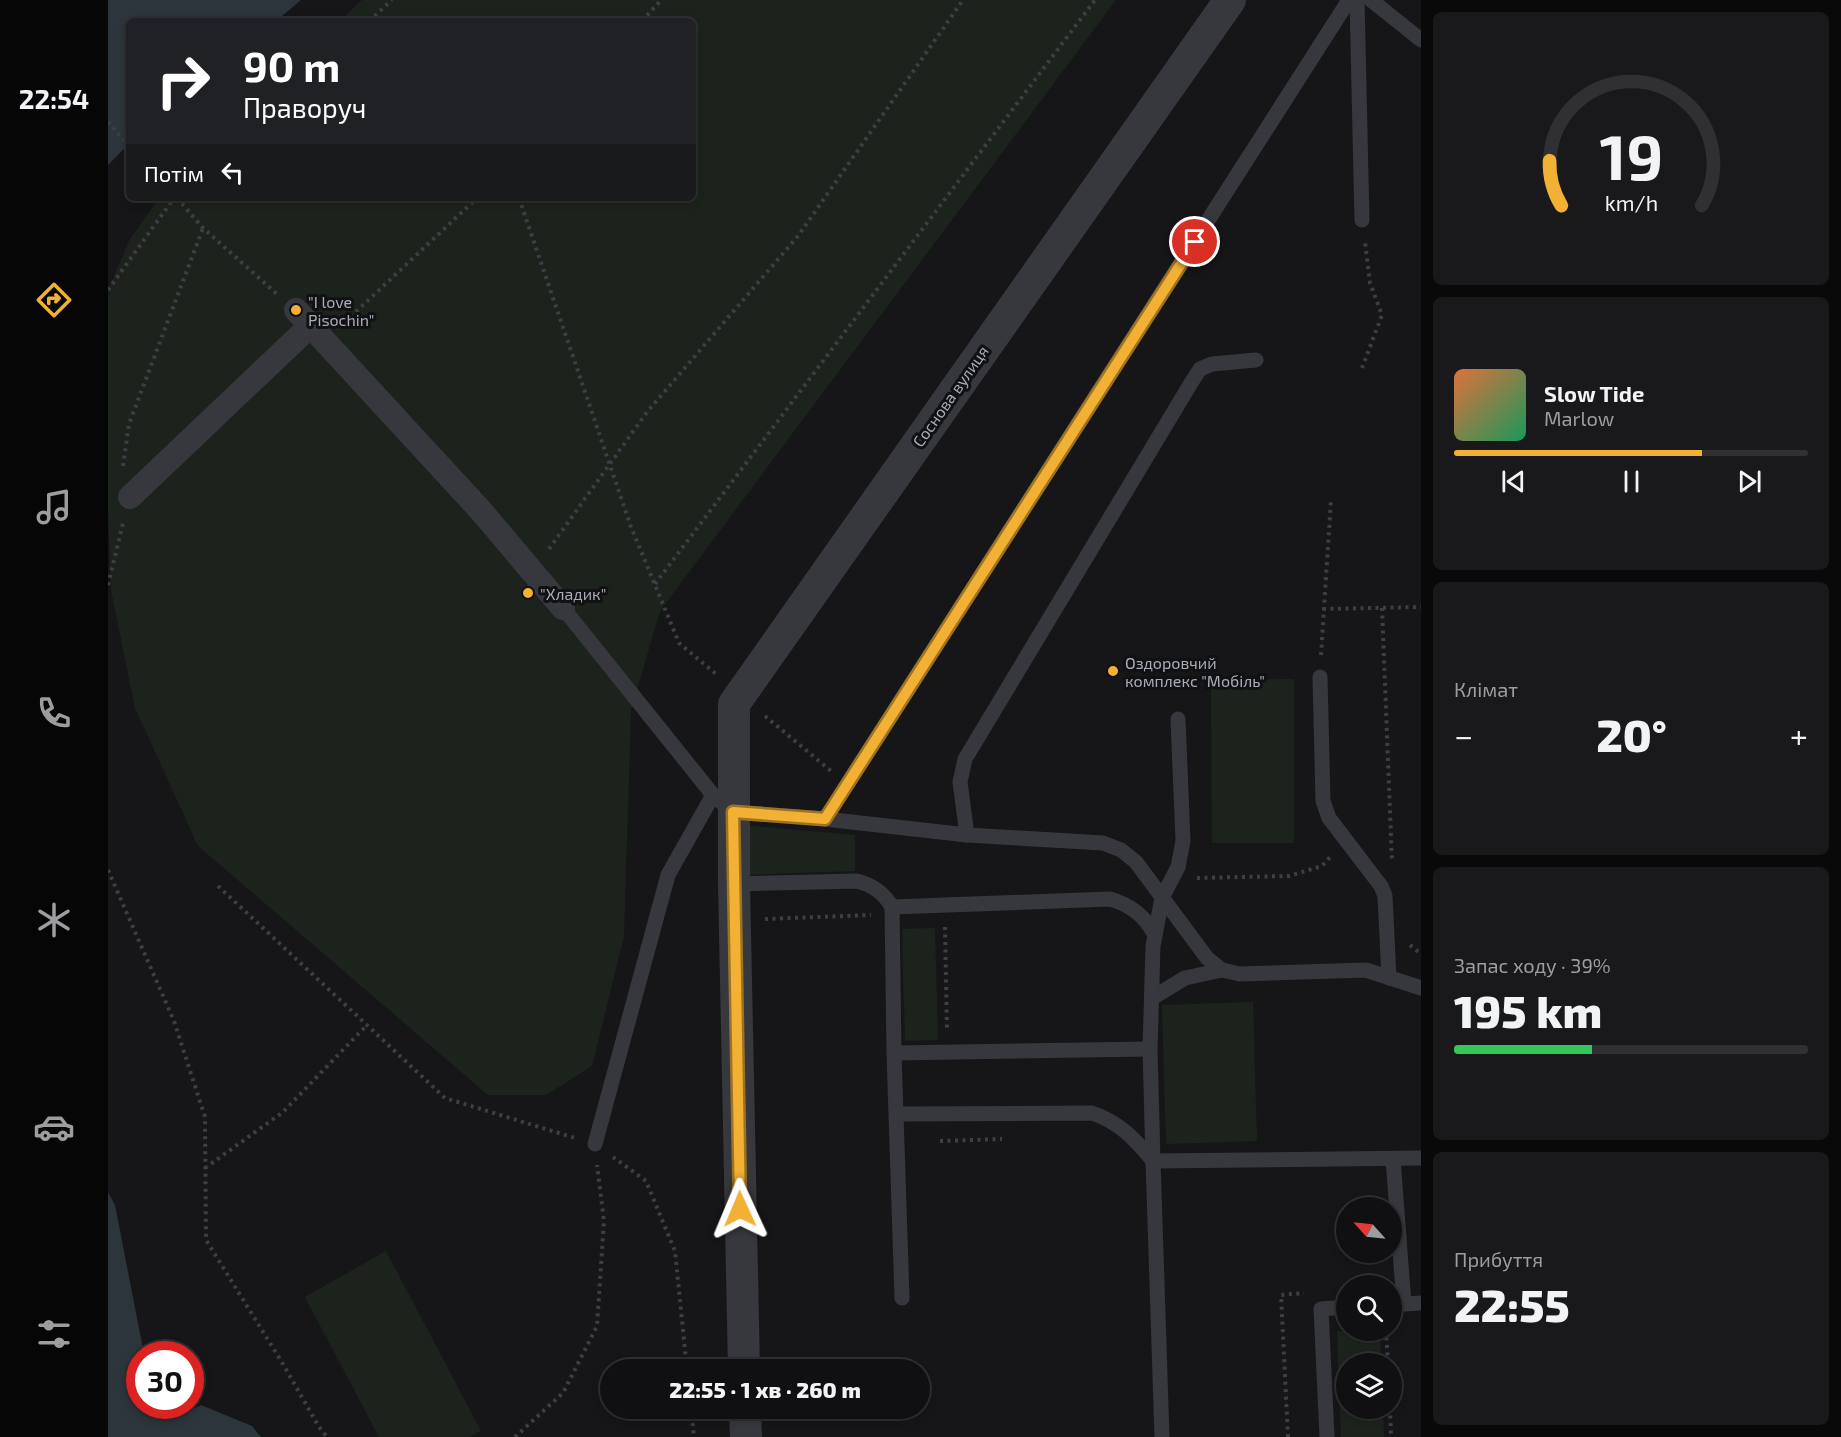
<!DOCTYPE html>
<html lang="uk">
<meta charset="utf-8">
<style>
body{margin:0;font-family:"Exo 2",sans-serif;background:#19191b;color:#f1f3f6;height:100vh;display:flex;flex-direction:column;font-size:22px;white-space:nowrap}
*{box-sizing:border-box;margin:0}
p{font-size:20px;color:#9c9d9f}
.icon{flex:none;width:33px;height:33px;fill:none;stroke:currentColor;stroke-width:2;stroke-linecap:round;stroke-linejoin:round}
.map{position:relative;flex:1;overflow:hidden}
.side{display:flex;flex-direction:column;gap:12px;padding:12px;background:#09090a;width:420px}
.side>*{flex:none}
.top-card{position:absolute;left:18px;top:18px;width:570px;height:183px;border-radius:9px;box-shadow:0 3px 9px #0003,0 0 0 2px #303032;background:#202124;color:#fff;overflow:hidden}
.needle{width:39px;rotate:297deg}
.fabs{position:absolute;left:1228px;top:1197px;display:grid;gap:12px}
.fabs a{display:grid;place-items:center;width:66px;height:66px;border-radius:50%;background:#101012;box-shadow:0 3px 9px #0003,0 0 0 2px #303032;font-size:30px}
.speed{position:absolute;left:18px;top:1341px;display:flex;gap:12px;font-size:30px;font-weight:700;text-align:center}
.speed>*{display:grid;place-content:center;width:78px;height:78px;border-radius:50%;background:#101012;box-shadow:0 3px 9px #0003,0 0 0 2px #303032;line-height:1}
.speed .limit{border:9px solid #d22;background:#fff;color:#111}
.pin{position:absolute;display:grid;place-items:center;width:51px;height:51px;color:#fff;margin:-26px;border:3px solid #fff;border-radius:50%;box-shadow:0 2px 6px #0007}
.me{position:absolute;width:66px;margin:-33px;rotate:359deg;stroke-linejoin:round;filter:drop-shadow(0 0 4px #0008)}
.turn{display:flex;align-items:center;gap:21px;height:126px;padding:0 18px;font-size:27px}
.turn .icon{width:78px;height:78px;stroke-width:2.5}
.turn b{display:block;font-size:42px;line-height:51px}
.then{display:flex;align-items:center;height:57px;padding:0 18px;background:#0003;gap:12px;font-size:22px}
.big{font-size:45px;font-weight:800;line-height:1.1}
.side .tile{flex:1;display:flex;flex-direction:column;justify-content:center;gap:9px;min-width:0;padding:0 21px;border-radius:9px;background:#19191b}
.side .dial{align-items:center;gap:0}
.dial svg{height:156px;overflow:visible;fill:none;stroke:#303032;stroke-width:7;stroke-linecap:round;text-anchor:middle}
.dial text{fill:#f1f3f6;stroke:none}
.song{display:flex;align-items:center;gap:18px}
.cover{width:72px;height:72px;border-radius:9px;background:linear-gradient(135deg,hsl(20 70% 55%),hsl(150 70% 35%))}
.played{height:6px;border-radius:3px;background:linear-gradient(90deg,#f2b134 70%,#303032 70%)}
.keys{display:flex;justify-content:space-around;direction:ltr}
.heat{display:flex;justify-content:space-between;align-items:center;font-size:33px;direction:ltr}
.charge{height:9px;border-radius:4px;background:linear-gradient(90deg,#34c759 39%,#303032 0)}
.trip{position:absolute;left:492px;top:1359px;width:330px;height:60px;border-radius:30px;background:#101012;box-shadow:0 3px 9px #0003,0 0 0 2px #303032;font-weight:800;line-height:60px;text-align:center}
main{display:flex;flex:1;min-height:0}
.menu{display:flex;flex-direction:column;width:108px;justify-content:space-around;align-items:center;background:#060607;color:#9c9d9f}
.menu .icon{width:42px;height:42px}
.menu .selected{color:#f2b134}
.menu b{font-size:27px;color:#f1f3f6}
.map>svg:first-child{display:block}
.green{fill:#1c231d}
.water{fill:#2c353c}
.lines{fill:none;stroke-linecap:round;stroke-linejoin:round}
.path{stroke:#3d3f44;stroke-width:4;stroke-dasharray:3 4.5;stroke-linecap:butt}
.service{stroke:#37383d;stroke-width:15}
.pedestrian{stroke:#37383d;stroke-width:24}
.minor{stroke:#37383d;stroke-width:32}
.route-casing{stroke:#9d7322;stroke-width:15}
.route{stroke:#f2b134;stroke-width:10}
.poi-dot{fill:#f2b134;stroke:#111113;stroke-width:2}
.labels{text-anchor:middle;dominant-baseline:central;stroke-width:6;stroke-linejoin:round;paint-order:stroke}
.poi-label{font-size:16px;fill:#a8adb8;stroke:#111113;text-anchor:start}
.street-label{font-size:16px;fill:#a8adb8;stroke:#111113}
</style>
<main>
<nav class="menu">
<b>22:54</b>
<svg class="icon selected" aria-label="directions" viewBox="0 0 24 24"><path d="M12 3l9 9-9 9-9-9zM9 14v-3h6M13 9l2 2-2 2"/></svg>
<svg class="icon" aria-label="music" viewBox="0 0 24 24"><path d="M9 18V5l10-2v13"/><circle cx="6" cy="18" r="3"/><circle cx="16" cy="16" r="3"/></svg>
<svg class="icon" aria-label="phone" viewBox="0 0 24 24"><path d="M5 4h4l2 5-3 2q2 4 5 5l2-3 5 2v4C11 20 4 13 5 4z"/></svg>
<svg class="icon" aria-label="climate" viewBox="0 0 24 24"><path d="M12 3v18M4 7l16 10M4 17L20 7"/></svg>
<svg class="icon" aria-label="car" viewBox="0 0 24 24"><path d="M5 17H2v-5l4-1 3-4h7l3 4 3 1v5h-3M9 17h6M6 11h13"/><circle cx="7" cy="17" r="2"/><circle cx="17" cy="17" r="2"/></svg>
<svg class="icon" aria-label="filters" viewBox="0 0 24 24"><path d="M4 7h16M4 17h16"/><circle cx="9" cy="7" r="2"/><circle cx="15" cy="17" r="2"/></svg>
</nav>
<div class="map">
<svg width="1313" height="1437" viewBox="0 0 1313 1437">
<rect width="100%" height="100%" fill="#161618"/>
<g class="green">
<path d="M254 0H1008L552 611 523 710 516 936 484 1066 438 1095H380L90 846 27 708 3 590 0 508V290L21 241 51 198H585V21H232Z"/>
<path d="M1186 679V843H1104L1103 680Z"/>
<path d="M634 825 747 835V871L636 875Z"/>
<path d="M827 928 830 1040 797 1041 794 929Z"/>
<path d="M1145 1002 1149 1141 1058 1144 1054 1005Z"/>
<path d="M278 1251 373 1431 361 1437H271L197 1297Z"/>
<path d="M1229 1331H1272L1273 1363 1239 1364V1408L1275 1409 1276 1437H1233Z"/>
</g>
<g class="water">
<path d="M0 0H193L168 21H21V144L0 165Z"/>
<path d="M0 1192 7 1205 36 1354H32V1406H46L47 1410 69 1417 93 1405 144 1426 153 1437H0Z"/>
</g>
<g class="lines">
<g class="path">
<path d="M261 21 284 0"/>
<path d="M534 21 553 0"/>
<path d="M0 122 21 146"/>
<path d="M69 198 95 228 169 294"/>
<path d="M411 198 523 527 571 643 608 674"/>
<path d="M0 290 66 198"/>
<path d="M237 322 369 198"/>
<path d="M1254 368 1274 315 1262 283 1257 242"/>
<path d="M15 466 21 424 95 228"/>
<path d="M441 549 539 412 690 236 855 0"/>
<path d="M547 584 987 0"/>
<path d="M0 585 15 523"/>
<path d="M1274 608 1284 862"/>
<path d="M1215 609 1313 607"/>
<path d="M1213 655 1223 500"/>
<path d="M657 716 723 771"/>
<path d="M0 870 66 1021 97 1117 98 1240 175 1364 211 1427 219 1437"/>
<path d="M1089 878 1181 876 1214 866 1223 856"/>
<path d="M110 886 337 1098 467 1138"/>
<path d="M657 919 763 915"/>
<path d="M837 927 839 1030"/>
<path d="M1302 945 1313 954"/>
<path d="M832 1141 894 1139"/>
<path d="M505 1157 538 1181 567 1251 579 1370"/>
<path d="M97 1168 175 1112 259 1025"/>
<path d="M1278 1330 1280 1364"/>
<path d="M583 1408 586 1437"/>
<path d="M1282 1408 1283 1437"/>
<path d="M407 1437 455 1393 489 1326 496 1221 489 1165"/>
<path d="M1180 1437 1173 1295 1196 1293"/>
</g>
<g class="service">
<path d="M1249 0 1254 220"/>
<path d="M1263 0 1313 40"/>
<path d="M455 608 605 795 625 812 717 819 859 835 995 843 1013 850 1028 862 1099 958 1114 970 1132 974 1258 970 1313 988"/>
<path d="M1212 677 1215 801 1221 818 1273 886 1277 896 1281 978"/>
<path d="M717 819 1241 0"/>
<path d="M859 835 852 782 857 759 1083 383 1092 369 1104 364 1148 360"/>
<path d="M626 884 749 881C765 885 776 893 784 907L786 1053 794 1298"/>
<path d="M784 907 1002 899C1023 905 1037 916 1047 935"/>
<path d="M1044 998 1077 978 1114 970"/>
<path d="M786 1053 1042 1049"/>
<path d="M789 1114 984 1113C1011 1122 1027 1139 1045 1161"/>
<path d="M487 1144 560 875 605 795"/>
<path d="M1285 1159 1296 1304 1313 1303"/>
<path d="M1045 1161 1042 1049 1045 946 1054 898 1070 867 1075 841 1070 719"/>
<path d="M1054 1437 1045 1161 1313 1158"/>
<path d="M1219 1437 1213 1309 1239 1307"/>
</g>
<g class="pedestrian">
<path d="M188 310 374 512 455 608"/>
<path d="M22 497 202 326"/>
</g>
<g class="minor">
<path d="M636 1370 626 884V704L1122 0"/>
<path d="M637 1408 638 1437"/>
</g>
</g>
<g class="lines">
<defs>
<path id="route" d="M632 1209 625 812 717 819 1087 242"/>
</defs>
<use href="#route" class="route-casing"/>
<use href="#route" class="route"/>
</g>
<g class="poi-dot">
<circle cx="188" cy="310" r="6"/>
<circle cx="420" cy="593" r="6"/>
<circle cx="1005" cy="671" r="6"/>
</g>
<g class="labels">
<g class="poi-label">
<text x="200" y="301">"I love<tspan x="200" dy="18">Pisochin"</tspan></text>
<text x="432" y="593">"Хладик"</text>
<text x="1017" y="662">Оздоровчий<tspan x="1017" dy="18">комплекс "Мобіль"</tspan></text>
</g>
<g class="street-label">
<text transform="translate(842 396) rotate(-55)">Соснова вулиця</text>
</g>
</g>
</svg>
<div class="fabs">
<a><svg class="needle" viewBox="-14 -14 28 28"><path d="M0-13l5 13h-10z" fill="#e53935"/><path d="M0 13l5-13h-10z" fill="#9c9d9f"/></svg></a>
<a><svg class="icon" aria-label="search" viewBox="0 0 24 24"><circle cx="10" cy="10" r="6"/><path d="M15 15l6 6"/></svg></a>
<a><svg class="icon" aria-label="layers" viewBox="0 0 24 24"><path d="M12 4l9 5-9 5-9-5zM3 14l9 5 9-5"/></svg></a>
</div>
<div class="speed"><div class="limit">30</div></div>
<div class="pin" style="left:1087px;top:242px;background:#d93025"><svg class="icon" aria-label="arrive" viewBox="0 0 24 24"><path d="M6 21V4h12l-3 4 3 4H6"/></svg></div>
<svg class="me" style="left:632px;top:1209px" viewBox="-20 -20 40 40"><path d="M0-17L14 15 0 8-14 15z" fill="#f2b134" stroke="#fff" stroke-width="4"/></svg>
<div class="trip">22:55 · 1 хв · 260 m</div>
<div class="top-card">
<div class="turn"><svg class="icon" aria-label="right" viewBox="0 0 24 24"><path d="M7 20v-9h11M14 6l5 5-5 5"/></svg><div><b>90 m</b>Праворуч</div></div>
<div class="then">Потім<svg class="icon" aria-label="left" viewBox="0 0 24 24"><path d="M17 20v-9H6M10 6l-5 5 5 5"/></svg></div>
</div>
</div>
<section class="side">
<div class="tile dial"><svg viewBox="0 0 100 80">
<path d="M14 69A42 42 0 1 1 86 69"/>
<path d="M14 69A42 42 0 0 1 8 46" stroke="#f2b134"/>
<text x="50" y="56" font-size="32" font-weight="700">19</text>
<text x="50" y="72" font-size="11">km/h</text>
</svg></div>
<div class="tile">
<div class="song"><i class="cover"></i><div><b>Slow Tide</b><p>Marlow</p></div></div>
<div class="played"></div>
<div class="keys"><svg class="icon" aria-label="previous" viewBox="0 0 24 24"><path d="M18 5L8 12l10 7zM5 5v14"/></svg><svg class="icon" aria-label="pause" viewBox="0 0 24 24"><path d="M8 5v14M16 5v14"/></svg><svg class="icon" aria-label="next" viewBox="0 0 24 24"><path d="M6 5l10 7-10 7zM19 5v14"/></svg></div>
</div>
<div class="tile"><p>Клімат</p>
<div class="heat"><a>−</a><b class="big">20°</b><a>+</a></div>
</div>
<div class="tile"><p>Запас ходу · 39%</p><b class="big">195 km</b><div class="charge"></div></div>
<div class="tile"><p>Прибуття</p><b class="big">22:55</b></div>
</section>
</main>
